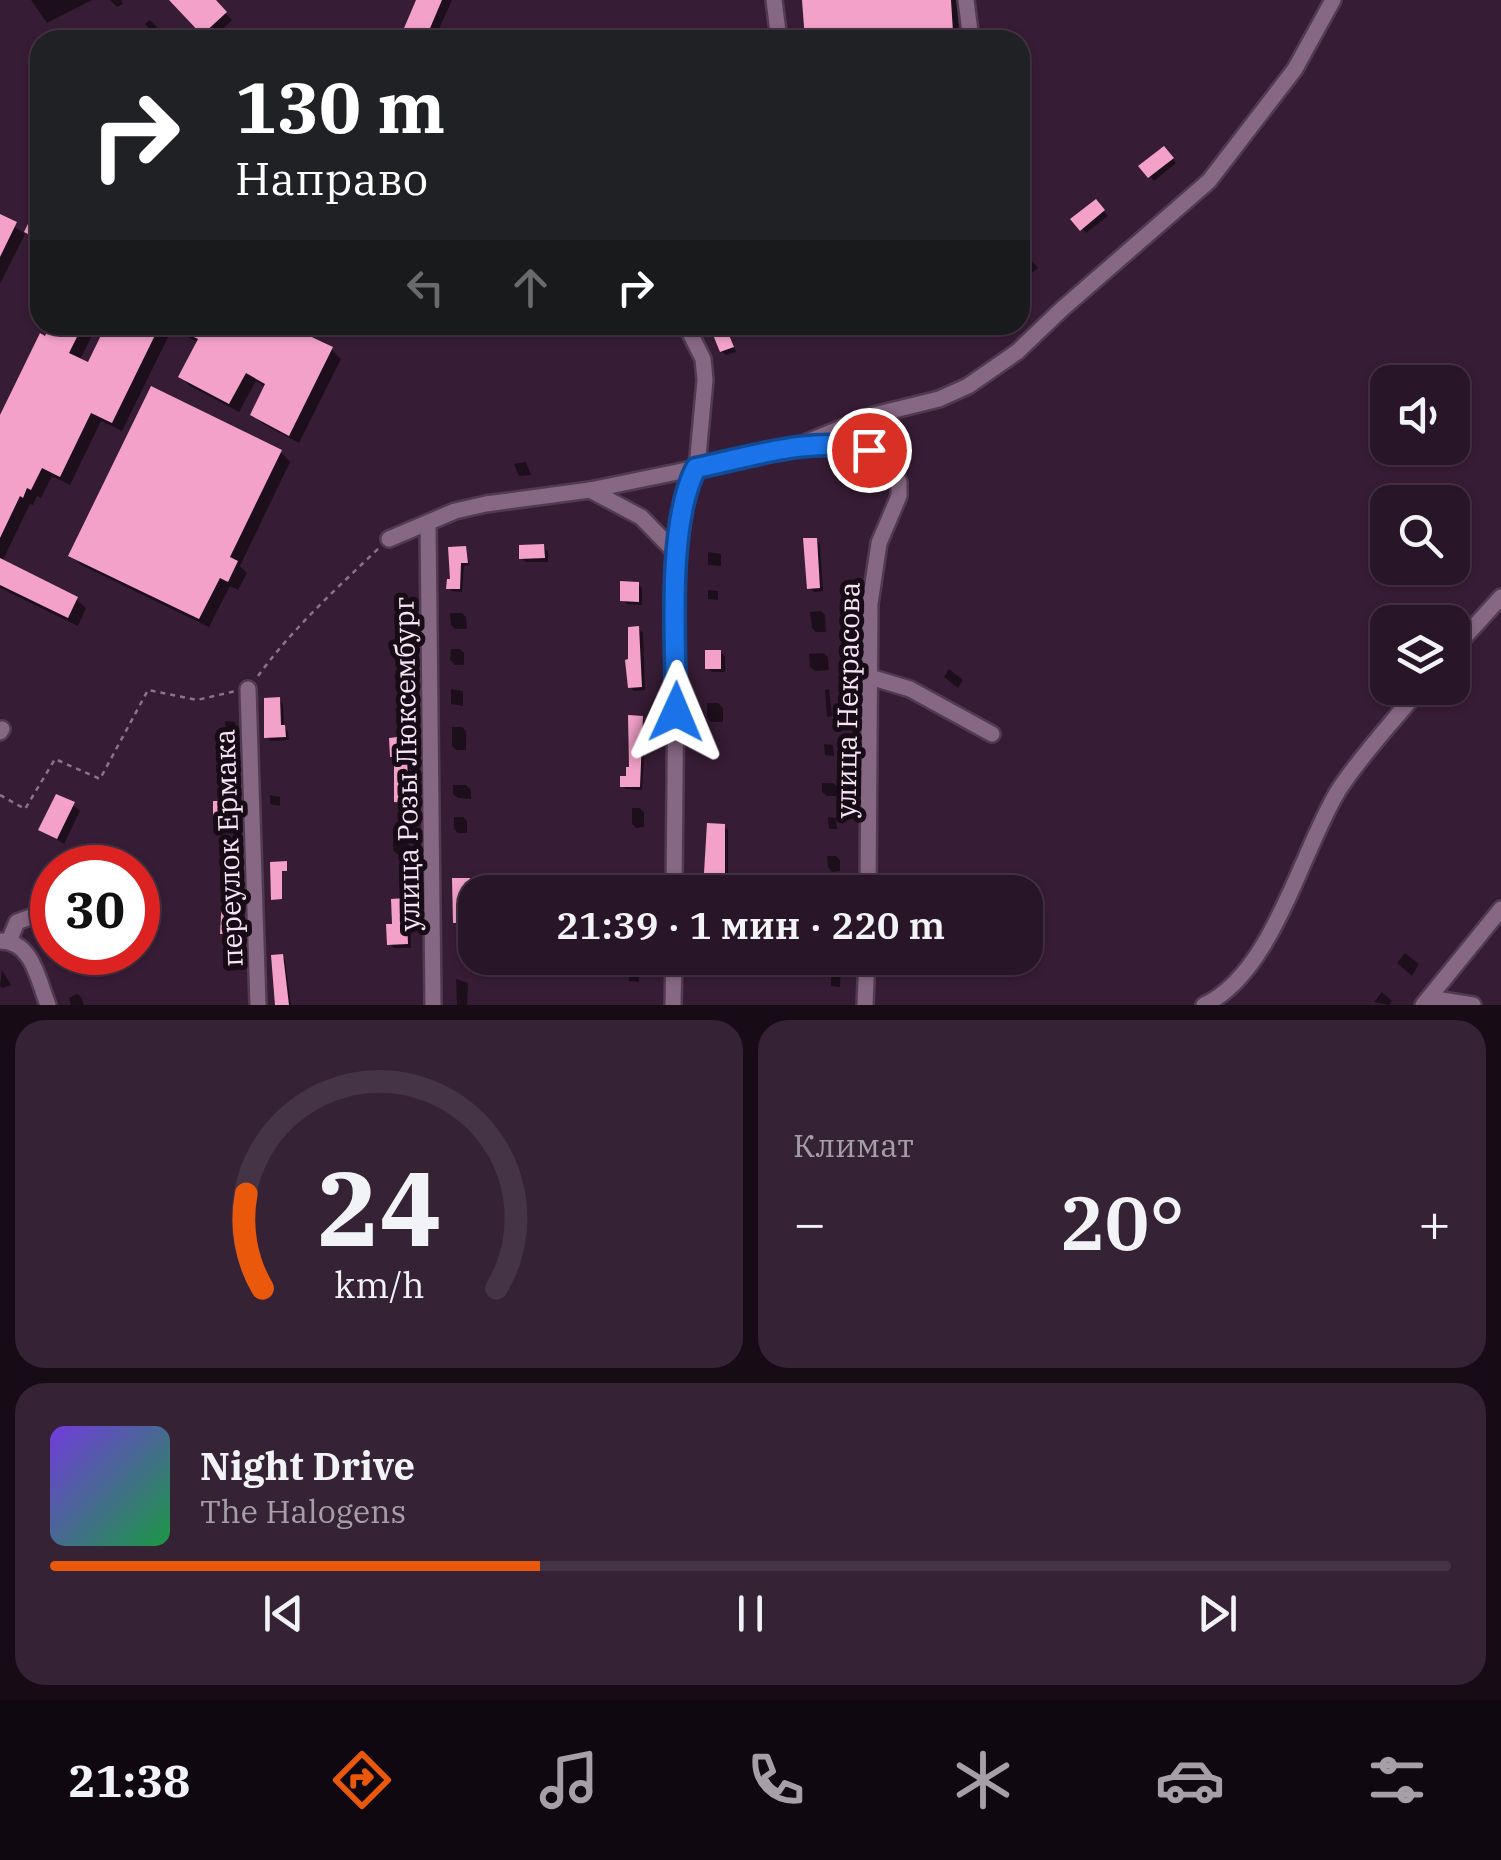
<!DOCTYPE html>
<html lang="ru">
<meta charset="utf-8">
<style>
body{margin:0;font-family:"IBM Plex Serif",serif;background:#352234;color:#f1f3f6;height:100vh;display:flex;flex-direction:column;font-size:38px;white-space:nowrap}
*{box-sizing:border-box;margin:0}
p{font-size:32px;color:#a59fa8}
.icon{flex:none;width:55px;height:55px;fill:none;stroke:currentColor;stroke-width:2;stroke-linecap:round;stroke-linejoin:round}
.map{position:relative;height:1005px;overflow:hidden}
.sheet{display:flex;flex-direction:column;gap:15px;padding:15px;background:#170c16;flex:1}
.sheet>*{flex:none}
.guide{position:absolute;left:30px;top:30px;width:1000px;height:305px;border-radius:30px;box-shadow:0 2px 8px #0004,0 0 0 2px #453445;background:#202124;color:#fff;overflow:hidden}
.controls{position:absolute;left:1370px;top:365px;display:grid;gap:20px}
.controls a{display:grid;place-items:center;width:100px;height:100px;border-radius:20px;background:#291528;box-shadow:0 2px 8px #0004,0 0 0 2px #453445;font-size:50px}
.speed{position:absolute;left:30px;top:845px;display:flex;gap:20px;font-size:50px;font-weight:700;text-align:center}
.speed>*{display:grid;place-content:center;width:130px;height:130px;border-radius:50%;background:#291528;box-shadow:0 2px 8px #0004,0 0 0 2px #453445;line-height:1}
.speed .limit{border:15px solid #d22;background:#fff;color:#111}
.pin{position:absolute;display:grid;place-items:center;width:85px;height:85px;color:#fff;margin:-42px;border:5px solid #fff;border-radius:50%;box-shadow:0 2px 10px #0007}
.me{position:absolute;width:110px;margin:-55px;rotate:1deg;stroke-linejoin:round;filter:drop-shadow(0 0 8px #0008)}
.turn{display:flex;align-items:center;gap:35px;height:210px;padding:0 40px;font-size:45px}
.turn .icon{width:130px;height:130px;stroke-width:2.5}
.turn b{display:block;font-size:70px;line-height:85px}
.lanes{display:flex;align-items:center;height:95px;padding:0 40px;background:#0003;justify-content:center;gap:50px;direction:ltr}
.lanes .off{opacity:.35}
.big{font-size:75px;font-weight:600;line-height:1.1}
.sheet .tile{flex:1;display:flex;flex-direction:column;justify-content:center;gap:15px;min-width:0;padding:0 35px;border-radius:30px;background:#352234}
.sheet .dial{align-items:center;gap:0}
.dial svg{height:260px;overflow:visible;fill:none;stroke:#453445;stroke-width:7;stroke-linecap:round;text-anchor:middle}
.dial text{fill:#f1f3f6;stroke:none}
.song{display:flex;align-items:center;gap:30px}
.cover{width:120px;height:120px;border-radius:15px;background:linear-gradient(135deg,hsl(260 70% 55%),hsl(140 70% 35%))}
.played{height:10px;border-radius:5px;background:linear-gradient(90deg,#ea580c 35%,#453445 35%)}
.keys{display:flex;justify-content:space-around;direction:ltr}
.heat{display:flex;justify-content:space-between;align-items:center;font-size:55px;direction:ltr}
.sheet .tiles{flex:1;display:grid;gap:15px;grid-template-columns:1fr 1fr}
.tile:last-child{grid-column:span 2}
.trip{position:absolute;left:458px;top:875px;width:585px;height:100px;border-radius:30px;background:#291528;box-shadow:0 2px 8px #0004,0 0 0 2px #453445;font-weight:600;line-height:100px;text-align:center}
.tabs{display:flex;height:160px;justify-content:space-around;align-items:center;background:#100810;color:#a59fa8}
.tabs .icon{width:70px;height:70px}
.tabs .selected{color:#ea580c}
.tabs b{font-size:45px;color:#f1f3f6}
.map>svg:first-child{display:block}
.shadow{fill:#0007}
.building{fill:#f3a1c9}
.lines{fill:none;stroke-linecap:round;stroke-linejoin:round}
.minor-casing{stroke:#513b50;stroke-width:20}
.path{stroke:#8b7489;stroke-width:2.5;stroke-dasharray:5 5;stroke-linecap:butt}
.minor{stroke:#866784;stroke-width:15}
.route-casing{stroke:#114b97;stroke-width:25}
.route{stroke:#1a73e8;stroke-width:18}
.labels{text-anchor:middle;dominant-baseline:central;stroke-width:10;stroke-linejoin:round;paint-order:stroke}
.street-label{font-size:28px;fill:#f7e5f5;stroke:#170b16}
</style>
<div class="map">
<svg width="1501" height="1005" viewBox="0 0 1501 1005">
<rect width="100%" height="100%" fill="#371c35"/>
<g class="shadow">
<path d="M31 0H92L47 23Z"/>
<path d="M110 0H121L123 4 117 7Z"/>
<path d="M175 0H213L232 20 211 40Z"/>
<path d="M419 0H452L434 40H401Z"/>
<path d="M806 0H957L959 38 809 40Z"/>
<path d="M150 20 154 24 168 40H159L145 24Z"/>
<path d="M1168 154 1176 163 1154 181 1142 166Z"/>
<path d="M1096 202 1108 216 1086 233 1074 219Z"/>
<path d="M0 217 25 234 0 284Z"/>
<path d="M1026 254 1038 268 1020 282V259Z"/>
<path d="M53 325H97L80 360 89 365 109 325H118L135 333 139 325H209L205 333 218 340 226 325H233L256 337 262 325H301L297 333 331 349 341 359 299 443 263 424 253 414 266 387 256 381 239 412 190 386 181 377 199 343 172 329 122 431 101 421 70 485 52 476 41 498 37 496 33 505 30 504 2 562 76 599 86 608 78 626 0 588V423Z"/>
<path d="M712 325H726L736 352 726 355 722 351Z"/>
<path d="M281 452 290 462 240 566 247 573 238 590 230 586 209 627 81 565 71 555Z"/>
<path d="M526 462 531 475 519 476 514 464Z"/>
<path d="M816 540 820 544 823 591 814 592 810 588Z"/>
<path d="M543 547 548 551V562H526L521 558Z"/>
<path d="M465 549 470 565 464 566 462 592 452 591 449 588Z"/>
<path d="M708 552 721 554V566L708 565Z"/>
<path d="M638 584 642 588V605L627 604 622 600Z"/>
<path d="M708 590 718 591V600L708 599Z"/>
<path d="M394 598H405L409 602V614H398L394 610Z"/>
<path d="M821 611 825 615 826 632H816L812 628 810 612Z"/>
<path d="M450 613H462L466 617 467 629H455L451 625Z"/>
<path d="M638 629 643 633 645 690 634 691 630 687Z"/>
<path d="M451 649H460L464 653V665H455L450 660Z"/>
<path d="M720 652 725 656V672H712L707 668Z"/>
<path d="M823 653 828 657 829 670 815 671 810 667 809 654Z"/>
<path d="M949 669 963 680 958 688 944 677Z"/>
<path d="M394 675 405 674 406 682H396Z"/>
<path d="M451 689 463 691V706L451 704Z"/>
<path d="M829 689 832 716 827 717 825 690Z"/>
<path d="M279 700 283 704 284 727 288 732 289 740 271 741 266 736Z"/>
<path d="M707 703H718L723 708V722H711L707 718Z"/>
<path d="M642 718 646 721 642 790 626 789 623 786 629 778Z"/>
<path d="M225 721 235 722 236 732 226 731Z"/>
<path d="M452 727H462L466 731V750H456L452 746Z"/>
<path d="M406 739 409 742 410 805 397 801 396 760 393 756Z"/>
<path d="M824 744 833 745 834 756 825 755Z"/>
<path d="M236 763 241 778 230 780 224 765Z"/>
<path d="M822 783H833L838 787V796H827L822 792Z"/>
<path d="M453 785H466L471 790V799L458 798 453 794Z"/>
<path d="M270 795 280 797V806L270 804Z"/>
<path d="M235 803 239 807V821H219L215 817Z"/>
<path d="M73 805 80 811 64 844 41 829Z"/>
<path d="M632 808H639L644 812V827L636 828 632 824Z"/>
<path d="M454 817H463L467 821V833H458L454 829Z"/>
<path d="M828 817 836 818 837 829H829Z"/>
<path d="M723 826 728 830V876L711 877 707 872Z"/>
<path d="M393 841H406L410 846V855L397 854 393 850Z"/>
<path d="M827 856H836L840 860V871L832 872 828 867Z"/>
<path d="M234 864 237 935H225L223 933Z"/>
<path d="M469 880 472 883 471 924 458 925 455 922Z"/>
<path d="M405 901 410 905 411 948H394L390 944Z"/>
<path d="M52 939V952H61L53 956 46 942Z"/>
<path d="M1405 953 1419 964 1412 976 1397 963Z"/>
<path d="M223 955H235L239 959V970L228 971 223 967Z"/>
<path d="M282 957 285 960 291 1005H277Z"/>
<path d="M705 958H713L718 962V974H710L706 970Z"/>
<path d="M831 962 841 964 840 987 831 986Z"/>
<path d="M629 966 638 967 639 982 629 981Z"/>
<path d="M2 970 11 985 2 988 0 986Z"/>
<path d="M456 979 468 983 467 1005H457Z"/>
<path d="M1382 992 1392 1001 1389 1005 1374 1002Z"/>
<path d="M77 994 81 997 84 1005H71L69 998Z"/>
</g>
<g class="building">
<path d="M169 0H216L227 12 202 35Z"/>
<path d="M416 0H442L425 40H399Z"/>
<path d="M802 0H951L953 32 862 40H805Z"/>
<path d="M1164 146 1174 158 1148 178 1138 166Z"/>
<path d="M40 199V240L24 232Z"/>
<path d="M1096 199 1105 210 1080 231 1070 219Z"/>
<path d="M0 214 17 222 0 257Z"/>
<path d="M50 325H83L69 353 88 362 106 325H124L134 330 137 325H160L112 423 91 413 60 477 42 468 31 490 27 488 23 498 20 496 0 538V415L40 333 45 336Z"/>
<path d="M169 325H195L217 337 223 325H238L255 333 259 325H286L333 347 289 436 250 415 265 384 246 373 229 404 178 377 198 339Z"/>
<path d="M709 325H725L734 347 720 352Z"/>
<path d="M151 386 282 450 230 557 238 561 228 582 220 578 199 619 68 556Z"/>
<path d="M803 538H817L820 588 807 589Z"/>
<path d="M544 544 545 558 519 559V545Z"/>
<path d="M466 546 468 563H461L460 589H446L447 579H450L448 547Z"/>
<path d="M0 558 78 597 68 618 0 585Z"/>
<path d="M620 581 639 582V602L620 601Z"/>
<path d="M639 626 642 687 628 688 625 660 628 659V627Z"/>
<rect x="705" y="650" width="16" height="19"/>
<path d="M280 697 281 725H285L286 737 264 738V698Z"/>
<path d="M628 715 643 716 640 787H620V776H626V767H629Z"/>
<path d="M407 736 408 803 394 802V757H390L389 738Z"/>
<path d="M56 794 75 802 57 839 38 830Z"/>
<rect x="213" y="801" width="23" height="17"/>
<path d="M707 823 725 824V873H704Z"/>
<path d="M287 861V871H282V899L271 900 270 862Z"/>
<path d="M224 862H235L236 933 220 934Z"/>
<path d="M452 878H470L469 923H453Z"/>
<path d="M406 898 408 944 387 945 386 924H392L391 899Z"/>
<path d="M283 954 289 1005H275L271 955Z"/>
</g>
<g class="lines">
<defs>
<g id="minor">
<path d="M774 0 779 40"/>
<path d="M966 0 971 40"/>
<path d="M807 442 874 415 939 399 968 386 1017 352 1062 309 1209 181 1295 69 1333 0"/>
<path d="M590 490 641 517 678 555"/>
<path d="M428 523 433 1005"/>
<path d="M389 539 455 511 486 504 590 490 794 448 850 445 885 458 899 482V496L879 543 870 604 868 892"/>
<path d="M1452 651 1501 597"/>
<path d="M870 677 910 689 992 734"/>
<path d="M248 689 258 1005"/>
<path d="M0 732 2 729"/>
<path d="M674 892 677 568 685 497 697 467 705 380 703 359 686 325"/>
<path d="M0 941C33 941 38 980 48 1005"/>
<path d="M9 941 17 922 52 909"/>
<path d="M1429 998 1473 1005"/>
<path d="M673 1005 674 958"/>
<path d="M865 1005 867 958"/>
<path d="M1204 1005C1272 974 1301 852 1338 791 1361 755 1394 721 1420 688"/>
<path d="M1423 1005 1501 909"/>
</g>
</defs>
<use href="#minor" class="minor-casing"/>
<g class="path">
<path d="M258 676C293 628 336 589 379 548"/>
<path d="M0 795 25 809 55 759 100 779 148 690 197 700 236 691"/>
</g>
<use href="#minor" class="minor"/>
</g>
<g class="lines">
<defs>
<path id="route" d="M676 712C676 645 666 526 696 468 751 457 814 435 869 450"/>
</defs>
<use href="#route" class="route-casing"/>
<use href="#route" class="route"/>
</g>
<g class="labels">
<g class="street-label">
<text transform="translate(847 700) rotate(-89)">улица Некрасова</text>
<text transform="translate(406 764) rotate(-91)">улица Розы Люксембург</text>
<text transform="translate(228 848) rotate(-92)">переулок Ермака</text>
</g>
</g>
</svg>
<div class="controls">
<a><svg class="icon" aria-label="sound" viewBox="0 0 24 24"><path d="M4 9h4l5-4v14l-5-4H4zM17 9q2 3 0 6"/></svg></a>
<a><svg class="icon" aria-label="search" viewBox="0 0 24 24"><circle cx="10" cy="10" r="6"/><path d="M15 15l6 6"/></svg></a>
<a><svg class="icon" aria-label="layers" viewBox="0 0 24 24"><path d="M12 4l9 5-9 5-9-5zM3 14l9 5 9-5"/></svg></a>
</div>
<div class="speed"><div class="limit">30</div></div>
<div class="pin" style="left:869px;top:450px;background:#d93025"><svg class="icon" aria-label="arrive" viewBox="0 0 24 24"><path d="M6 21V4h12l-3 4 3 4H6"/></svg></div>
<svg class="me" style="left:676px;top:712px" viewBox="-20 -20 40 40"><path d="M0-17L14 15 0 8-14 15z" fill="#1a73e8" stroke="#fff" stroke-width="4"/></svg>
<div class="trip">21:39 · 1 мин · 220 m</div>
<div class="guide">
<div class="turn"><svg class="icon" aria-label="right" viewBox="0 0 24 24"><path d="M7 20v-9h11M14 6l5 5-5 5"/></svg><div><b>130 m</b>Направо</div></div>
<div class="lanes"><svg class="icon off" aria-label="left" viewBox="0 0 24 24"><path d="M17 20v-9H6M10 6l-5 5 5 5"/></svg><svg class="icon off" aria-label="ahead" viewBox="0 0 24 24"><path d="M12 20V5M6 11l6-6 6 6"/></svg><svg class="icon" aria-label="right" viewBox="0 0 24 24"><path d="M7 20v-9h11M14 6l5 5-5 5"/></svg></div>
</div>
</div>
<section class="sheet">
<div class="tiles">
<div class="tile dial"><svg viewBox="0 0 100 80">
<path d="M14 69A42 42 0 1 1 86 69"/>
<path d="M14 69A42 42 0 0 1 9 40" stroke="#ea580c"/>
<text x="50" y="56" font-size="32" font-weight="700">24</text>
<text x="50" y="72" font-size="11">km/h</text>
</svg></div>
<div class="tile"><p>Климат</p>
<div class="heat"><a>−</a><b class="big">20°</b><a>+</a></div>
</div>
<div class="tile">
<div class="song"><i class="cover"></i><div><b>Night Drive</b><p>The Halogens</p></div></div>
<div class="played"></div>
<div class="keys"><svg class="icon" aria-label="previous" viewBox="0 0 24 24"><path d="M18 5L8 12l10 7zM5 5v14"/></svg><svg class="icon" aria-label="pause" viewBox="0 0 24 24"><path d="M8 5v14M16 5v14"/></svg><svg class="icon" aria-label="next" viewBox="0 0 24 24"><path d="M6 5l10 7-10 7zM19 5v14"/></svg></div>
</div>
</div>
</section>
<nav class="tabs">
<b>21:38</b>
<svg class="icon selected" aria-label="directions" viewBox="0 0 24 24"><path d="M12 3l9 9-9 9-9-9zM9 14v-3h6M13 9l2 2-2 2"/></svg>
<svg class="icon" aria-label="music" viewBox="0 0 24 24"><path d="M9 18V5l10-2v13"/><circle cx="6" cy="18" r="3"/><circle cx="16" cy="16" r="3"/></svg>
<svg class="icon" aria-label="phone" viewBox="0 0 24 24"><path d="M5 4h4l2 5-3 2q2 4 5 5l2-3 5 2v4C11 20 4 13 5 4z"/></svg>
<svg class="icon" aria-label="climate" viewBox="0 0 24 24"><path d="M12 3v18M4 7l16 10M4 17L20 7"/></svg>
<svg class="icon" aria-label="car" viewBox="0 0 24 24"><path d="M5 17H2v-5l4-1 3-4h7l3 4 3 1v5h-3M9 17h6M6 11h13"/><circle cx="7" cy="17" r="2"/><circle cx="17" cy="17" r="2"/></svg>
<svg class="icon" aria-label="filters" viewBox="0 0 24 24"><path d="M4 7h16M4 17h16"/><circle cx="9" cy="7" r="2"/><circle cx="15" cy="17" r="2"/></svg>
</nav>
